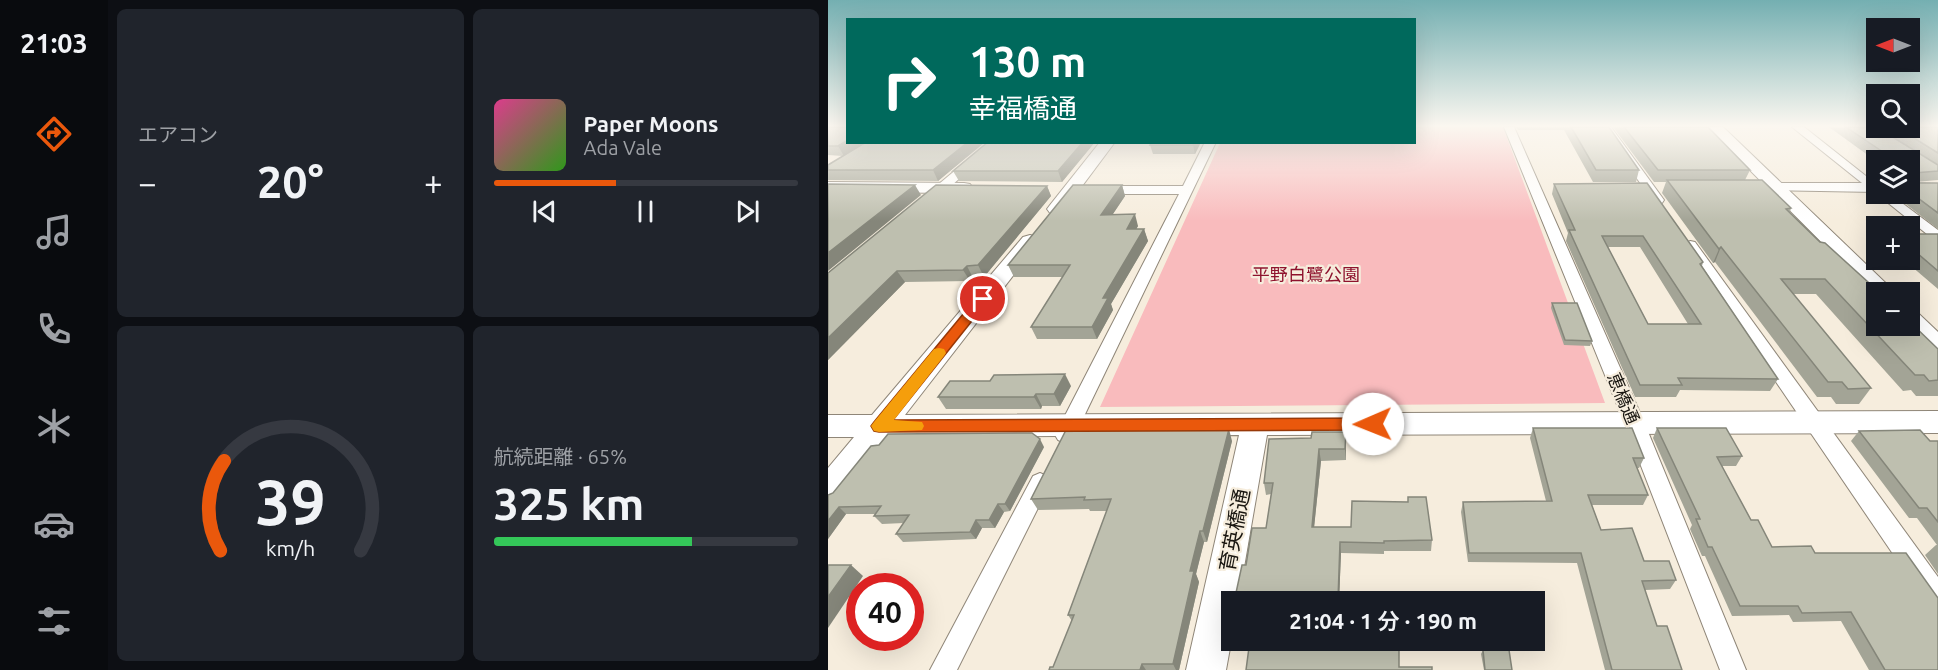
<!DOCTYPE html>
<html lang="ja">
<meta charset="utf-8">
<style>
body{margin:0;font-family:Ubuntu,"Noto Sans JP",sans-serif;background:#20242c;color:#f1f3f6;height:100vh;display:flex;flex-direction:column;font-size:22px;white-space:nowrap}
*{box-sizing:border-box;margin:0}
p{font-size:20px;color:#9ea1a6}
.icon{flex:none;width:33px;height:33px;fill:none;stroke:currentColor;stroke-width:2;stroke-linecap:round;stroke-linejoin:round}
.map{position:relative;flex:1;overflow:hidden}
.sheet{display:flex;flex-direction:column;gap:9px;padding:9px;background:#0d0f14;width:720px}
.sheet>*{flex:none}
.top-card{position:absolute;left:18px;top:18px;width:570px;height:126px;border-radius:0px;box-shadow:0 6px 24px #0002;background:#00695c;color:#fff;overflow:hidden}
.needle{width:39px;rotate:270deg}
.fabs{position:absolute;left:1038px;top:18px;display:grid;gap:12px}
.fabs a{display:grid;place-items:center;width:54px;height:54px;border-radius:0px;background:#171b24;box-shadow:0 6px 24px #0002;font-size:30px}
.speed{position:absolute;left:18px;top:573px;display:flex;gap:12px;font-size:30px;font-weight:700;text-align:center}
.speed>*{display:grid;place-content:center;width:78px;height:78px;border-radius:50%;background:#171b24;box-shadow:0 6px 24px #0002;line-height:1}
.speed .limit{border:9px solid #d22;background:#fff;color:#111}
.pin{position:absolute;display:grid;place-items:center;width:51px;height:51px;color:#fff;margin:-26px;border:3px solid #fff;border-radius:50%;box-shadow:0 2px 6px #0007}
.me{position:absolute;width:66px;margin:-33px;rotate:269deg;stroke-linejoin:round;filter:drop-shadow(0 0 4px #0008)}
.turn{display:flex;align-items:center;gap:21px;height:126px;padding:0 24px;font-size:27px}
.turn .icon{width:78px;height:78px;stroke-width:2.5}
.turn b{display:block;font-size:42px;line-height:51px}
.big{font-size:45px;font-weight:600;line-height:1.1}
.sheet .card{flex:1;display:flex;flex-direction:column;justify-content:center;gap:9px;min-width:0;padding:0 21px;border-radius:9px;background:#20242c}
.sheet .dial{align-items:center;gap:0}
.dial svg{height:156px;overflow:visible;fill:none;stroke:#363941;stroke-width:7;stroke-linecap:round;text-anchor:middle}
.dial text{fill:#f1f3f6;stroke:none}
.song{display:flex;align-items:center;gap:18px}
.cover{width:72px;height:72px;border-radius:9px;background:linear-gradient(135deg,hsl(330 70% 55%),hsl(110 70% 35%))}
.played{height:6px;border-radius:3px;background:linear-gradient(90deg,#ea580c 40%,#363941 40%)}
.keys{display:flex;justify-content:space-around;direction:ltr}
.heat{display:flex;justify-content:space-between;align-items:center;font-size:33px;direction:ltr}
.charge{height:9px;border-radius:4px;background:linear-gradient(90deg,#34c759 65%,#363941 0)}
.sheet .tiles{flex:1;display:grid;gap:9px;grid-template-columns:repeat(2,1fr)}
.trip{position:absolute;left:393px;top:591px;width:324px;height:60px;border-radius:0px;background:#171b24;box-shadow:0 6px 24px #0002;font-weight:600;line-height:60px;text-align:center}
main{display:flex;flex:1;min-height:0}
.tab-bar{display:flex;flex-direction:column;width:108px;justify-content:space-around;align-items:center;background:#090b0e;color:#9ea1a6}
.tab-bar .icon{width:42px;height:42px}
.tab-bar .current{color:#ea580c}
.tab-bar b{font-size:27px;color:#f1f3f6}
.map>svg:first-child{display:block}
.green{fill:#f9bbbd}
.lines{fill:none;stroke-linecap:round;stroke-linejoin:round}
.street-casing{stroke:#8f8678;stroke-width:2}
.secondary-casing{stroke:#8f8678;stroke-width:2}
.street{fill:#fff;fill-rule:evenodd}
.secondary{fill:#fff;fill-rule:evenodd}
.wall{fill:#a3a496;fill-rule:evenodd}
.shaded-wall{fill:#85867a}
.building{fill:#bebfaf;stroke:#85867a;stroke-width:1.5;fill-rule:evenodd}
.route{fill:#ea580c;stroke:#983908;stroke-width:1.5}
.slow{fill:#f59e0b}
.labels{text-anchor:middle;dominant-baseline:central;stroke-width:4.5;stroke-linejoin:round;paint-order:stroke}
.park-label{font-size:18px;fill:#8e122d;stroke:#f6eddd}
.street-label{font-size:18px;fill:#191611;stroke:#f6eddd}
.near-street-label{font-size:21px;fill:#191611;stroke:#f6eddd}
</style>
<main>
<nav class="tab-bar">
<b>21:03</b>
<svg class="icon current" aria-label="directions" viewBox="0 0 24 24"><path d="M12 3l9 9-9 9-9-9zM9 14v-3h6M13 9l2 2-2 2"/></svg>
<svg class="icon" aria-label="music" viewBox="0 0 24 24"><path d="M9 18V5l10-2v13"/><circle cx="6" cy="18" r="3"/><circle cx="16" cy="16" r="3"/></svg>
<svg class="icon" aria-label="phone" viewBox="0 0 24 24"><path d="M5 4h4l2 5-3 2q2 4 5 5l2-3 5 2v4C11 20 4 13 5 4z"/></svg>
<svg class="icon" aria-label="climate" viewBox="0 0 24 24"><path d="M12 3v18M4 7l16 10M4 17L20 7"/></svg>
<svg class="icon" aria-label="car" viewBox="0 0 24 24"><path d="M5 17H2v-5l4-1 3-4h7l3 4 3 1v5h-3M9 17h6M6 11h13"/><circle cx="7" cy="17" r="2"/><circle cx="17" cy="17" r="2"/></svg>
<svg class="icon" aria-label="filters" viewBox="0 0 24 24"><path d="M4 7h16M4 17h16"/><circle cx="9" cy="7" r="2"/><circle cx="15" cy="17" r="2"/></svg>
</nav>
<section class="sheet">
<div class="tiles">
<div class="card"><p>エアコン</p>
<div class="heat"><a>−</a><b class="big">20°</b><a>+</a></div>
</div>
<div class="card">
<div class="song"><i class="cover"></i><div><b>Paper Moons</b><p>Ada Vale</p></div></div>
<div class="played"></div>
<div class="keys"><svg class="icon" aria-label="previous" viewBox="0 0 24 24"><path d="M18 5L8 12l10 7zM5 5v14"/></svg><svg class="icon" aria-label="pause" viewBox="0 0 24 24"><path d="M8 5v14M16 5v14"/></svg><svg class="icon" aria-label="next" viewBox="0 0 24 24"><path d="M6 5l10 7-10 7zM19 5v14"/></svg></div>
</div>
<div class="card dial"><svg viewBox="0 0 100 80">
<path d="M14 69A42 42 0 1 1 86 69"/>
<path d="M14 69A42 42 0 0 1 16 23" stroke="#ea580c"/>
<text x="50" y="56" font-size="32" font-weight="700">39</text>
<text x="50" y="72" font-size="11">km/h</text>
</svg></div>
<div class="card"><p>航続距離 · 65%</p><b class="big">325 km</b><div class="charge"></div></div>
</div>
</section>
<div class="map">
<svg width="1110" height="670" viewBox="0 0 1110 670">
<rect width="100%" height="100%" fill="#f6eddd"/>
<path class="green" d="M587 127H675L777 403 272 407 392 143 586 142Z"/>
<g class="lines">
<defs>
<g id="street">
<path d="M676 127H686L816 422 918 670H892L796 422Z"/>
<path d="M773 127H783L836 200 834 203H826Z"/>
<path d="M964 127H976L1048 184V192L933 190 931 187 937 183H1034Z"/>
<path d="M161 142H173L107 200H99V194Z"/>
<path d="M377 142H388L247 435 244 440 237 443 230 440 227 435 351 194H275L269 190 275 186H355Z"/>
<path d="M1049 194H1062L1110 230V240L1105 239Z"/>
<path d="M862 241 867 242 1110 577V610L1101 607 855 245Z"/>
<path d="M212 473 219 476 223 482 129 670H102L205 476Z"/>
</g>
<g id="secondary">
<path d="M879 127H895L1067 292H1048V297Z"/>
<path d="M272 142H287L234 213H222L219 209 222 205Z"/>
<path d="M0 182 136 183 142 184 145 188 142 192 136 193 0 192Z"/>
<path d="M202 235 209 237 212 241 77 415 1110 411V433L439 435 410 602H404V637L398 670H358L411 435 60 437 11 499 0 503V468L26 437H0V415H44L195 237Z"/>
<path d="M1082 311 1090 313 1110 332V354L1101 352 1076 326H1082Z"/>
</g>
</defs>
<use href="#street" class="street-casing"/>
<use href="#secondary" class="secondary-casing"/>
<use href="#street" class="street"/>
<use href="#secondary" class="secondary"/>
</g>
<g class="wall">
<path d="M0 127 20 142H157L110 181 0 180V165L15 156 0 155Z"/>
<path d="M688 127H781L811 170 808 182H765L736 130H690Z"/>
<path d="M785 127H880L922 170 917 180 963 208 962 212 992 242 1110 349V396H1088L1083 390 1075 391 988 294H965L1043 388 1031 404H1008L1003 397H989L887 262 885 263 834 193 838 182H826Z"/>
<path d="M1001 127 1050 128 1079 146 1052 128 1110 127V180L1087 182 1110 183V229L1065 194H1082V160L1048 161Z"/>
<path d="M160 142H267L234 182 131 181 125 171Z"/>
<path d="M324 142H373L367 154H325L322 145Z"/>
<path d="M726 184 875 262 874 266 950 379 942 391 852 390 848 397H807L738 241 740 233 724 194ZM780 247H812L860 324H820Z"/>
<path d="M294 185 297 196 284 215 310 226 308 229H316L320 241 283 304 285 310 269 339H209L203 327 235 277H186L180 265Z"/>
<path d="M219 186 223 196 156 277 145 278 142 281 77 282 0 360V273Z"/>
<path d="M1082 234H1110V289L1076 260H1082Z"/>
<path d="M724 303 764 341 762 346 736 345 723 308Z"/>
<path d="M243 386 232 406H214L213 409H118L110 397Z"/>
<path d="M705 428 816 458 811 468H809L820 495 815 505H764L773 530 816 561 848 580 842 589 817 590 829 626 854 670H777L749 563 640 562 633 512 635 502 718 501 702 438Z"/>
<path d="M829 428 914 456 908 466H894L923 520 944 547 987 553 1110 670H1041L1013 621 965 622 961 615 904 616 877 556H874L862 529 864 525 825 438Z"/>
<path d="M1031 431 1102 441H1110V574L1097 555 1108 545H1109L1089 518H1081L1023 441Z"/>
<path d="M441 439 518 443V460L493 461 486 527 604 540 603 551H556V554L513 553 511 600 406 602 418 565 438 528 443 494 438 495 436 483Z"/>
<path d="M404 441 379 542H376L368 574 371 582 351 670H221L225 667 244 621 240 615 279 511H262L261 509 210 510 203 499Z"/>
<path d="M216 447 182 511 176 512 167 528H154L148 539 75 542 68 534 76 523 54 524 46 516 47 514H18L0 539V495Z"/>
<path d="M655 650 684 670H656L653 654Z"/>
</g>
<g class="shaded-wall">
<path d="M20 140V142H38L16 156 10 146Z"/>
<path d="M140 142H157L110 181 105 170Z"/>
<path d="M255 142H267L234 182 230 171Z"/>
<path d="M366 142H373L367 154 365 145Z"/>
<path d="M87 185 93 195 0 271V253Z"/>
<path d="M294 185 297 196 277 226 273 215Z"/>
<path d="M219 186 223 196 156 277 150 265Z"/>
<path d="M307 214 310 226 302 241 299 229Z"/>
<path d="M316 229 320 241 283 304 285 310 269 339 264 327 275 298Z"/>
<path d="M893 247 887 262 885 263 891 249Z"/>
<path d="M139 266 145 278 142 281 135 270Z"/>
<path d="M69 271 77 282 0 360V338Z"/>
<path d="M237 374 243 386 232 406 226 394Z"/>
<path d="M208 394 214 406 213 409 206 397Z"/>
<path d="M401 429 404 441 379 542 375 531Z"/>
<path d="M518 432V460L517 449Z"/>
<path d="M212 439 216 447 182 511 177 504Z"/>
<path d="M491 449 493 461 485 538 484 527Z"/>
<path d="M170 504 176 512 167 528 161 520Z"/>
<path d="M11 507 18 514 0 539V521Z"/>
<path d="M148 520 154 528 148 539 142 532Z"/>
<path d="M372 531 376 542 368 574 371 582 351 670H348L345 664 362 571Z"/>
<path d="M512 542 513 553 511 602H510Z"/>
<path d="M23 565 35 576 0 628V597Z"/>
<path d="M314 664 318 670H312Z"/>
</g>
<g class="building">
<path d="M0 127H20V140L10 146H0Z"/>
<path d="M743 127H781L811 170H768Z"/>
<path d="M796 127H880L922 170H830Z"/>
<path d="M1018 127 1050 128 1110 165V171L1086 173V180L1088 183H1110V213L1082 192V160H1067Z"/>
<path d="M1110 127V153L1070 128 1082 127Z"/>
<path d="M38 142H140L105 170H0V165Z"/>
<path d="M160 142H255L230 171H125Z"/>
<path d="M324 142H366L365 145H322Z"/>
<path d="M839 180H934L963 208 958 209 992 242 997 243 1051 292H1048V326H1082V322L1110 349V380L1101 381 1096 375H1087L997 279H953L1043 388 1020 389 1014 382H1000L893 247 891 249Z"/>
<path d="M819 183 875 262 872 264 950 379 850 378 854 385H812L741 230H747L726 184ZM774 236H815L873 324H820Z"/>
<path d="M0 184 87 185 0 253Z"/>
<path d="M108 185 219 186 150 265 139 266 135 270 69 271 0 338V273Z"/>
<path d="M245 185H294L273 215 307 214 299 229H316L275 298H280L264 327H203L242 265H180Z"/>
<path d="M1082 234H1110V271L1082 247Z"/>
<path d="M724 303H749L764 341 737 340Z"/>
<path d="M237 374 226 394H208L206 397H110L122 381H162L166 375Z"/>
<path d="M705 428H804L816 458H805L820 495H760L773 530 804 528 816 561H841L848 580 814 581 829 626H839L854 670H784L753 553H641L635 502 724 501Z"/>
<path d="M829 428H898L914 456 889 457 923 520H930L944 547 983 546 987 553H1078L1110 598V670H1057L1023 612 974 613 970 606H912L884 547H880L868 519H872Z"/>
<path d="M401 429 375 531H372L362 571H366L345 664H314L312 670H221L222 667H225L246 615H240L283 499 256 500 257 497 203 499 238 430Z"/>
<path d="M1092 430 1102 441H1110V522L1099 508H1091L1031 431Z"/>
<path d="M484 432H518L517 449H491L484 527H523L524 501 580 502V497H598L604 540 556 541V543L512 542 510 600H614V602H406L414 565H418L424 528H438L445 483H436L441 439 483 438Z"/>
<path d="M204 433 212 439 177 504H170L161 520H148L142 532 68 534 81 515 46 516 53 506 11 507 0 521V495L5 493 43 446 51 445 60 434Z"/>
<path d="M0 565H23L0 597Z"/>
<path d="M422 640H571V667H604V670H418Z"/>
<path d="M655 650H681L684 670H657Z"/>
</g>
<linearGradient id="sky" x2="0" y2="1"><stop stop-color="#74afb1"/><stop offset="0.57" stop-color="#fbf7f0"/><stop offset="1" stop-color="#fbf7f0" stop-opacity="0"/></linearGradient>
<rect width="1110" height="221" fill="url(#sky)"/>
<path class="route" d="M155 295 159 296 161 299 159 302 65 420 545 418 551 420 553 424 551 428 545 430 51 432 46 431 43 426 46 422 150 296Z"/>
<path class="slow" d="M111 348 116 349 118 353 116 356 66 420 94 422 96 426 94 430 51 432 46 431 43 426 46 422 106 349Z"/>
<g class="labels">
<g class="park-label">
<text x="478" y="274">平野白鷺公園</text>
</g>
<g class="street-label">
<text transform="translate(796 398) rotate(67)">恵橋通</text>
</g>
<g class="near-street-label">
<text transform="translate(406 530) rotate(-79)">育英橋通</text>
</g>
</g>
</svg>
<div class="fabs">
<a><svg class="needle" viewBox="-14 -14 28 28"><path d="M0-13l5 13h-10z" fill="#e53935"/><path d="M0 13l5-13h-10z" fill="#9ea1a6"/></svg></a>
<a><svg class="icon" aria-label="search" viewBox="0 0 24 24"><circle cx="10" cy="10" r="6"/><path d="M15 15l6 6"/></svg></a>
<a><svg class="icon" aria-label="layers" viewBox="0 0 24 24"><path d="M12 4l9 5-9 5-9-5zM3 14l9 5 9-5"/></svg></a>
<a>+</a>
<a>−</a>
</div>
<div class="speed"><div class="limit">40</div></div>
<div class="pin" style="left:155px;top:299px;background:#d93025"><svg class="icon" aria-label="arrive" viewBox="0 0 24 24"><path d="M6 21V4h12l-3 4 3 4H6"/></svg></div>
<svg class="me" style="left:545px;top:424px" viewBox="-20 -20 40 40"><circle r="19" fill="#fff"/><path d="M0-13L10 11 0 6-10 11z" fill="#ea580c"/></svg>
<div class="trip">21:04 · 1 分 · 190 m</div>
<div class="top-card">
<div class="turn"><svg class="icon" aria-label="right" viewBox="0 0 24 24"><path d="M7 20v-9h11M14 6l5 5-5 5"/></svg><div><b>130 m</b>幸福橋通</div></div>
</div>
</div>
</main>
